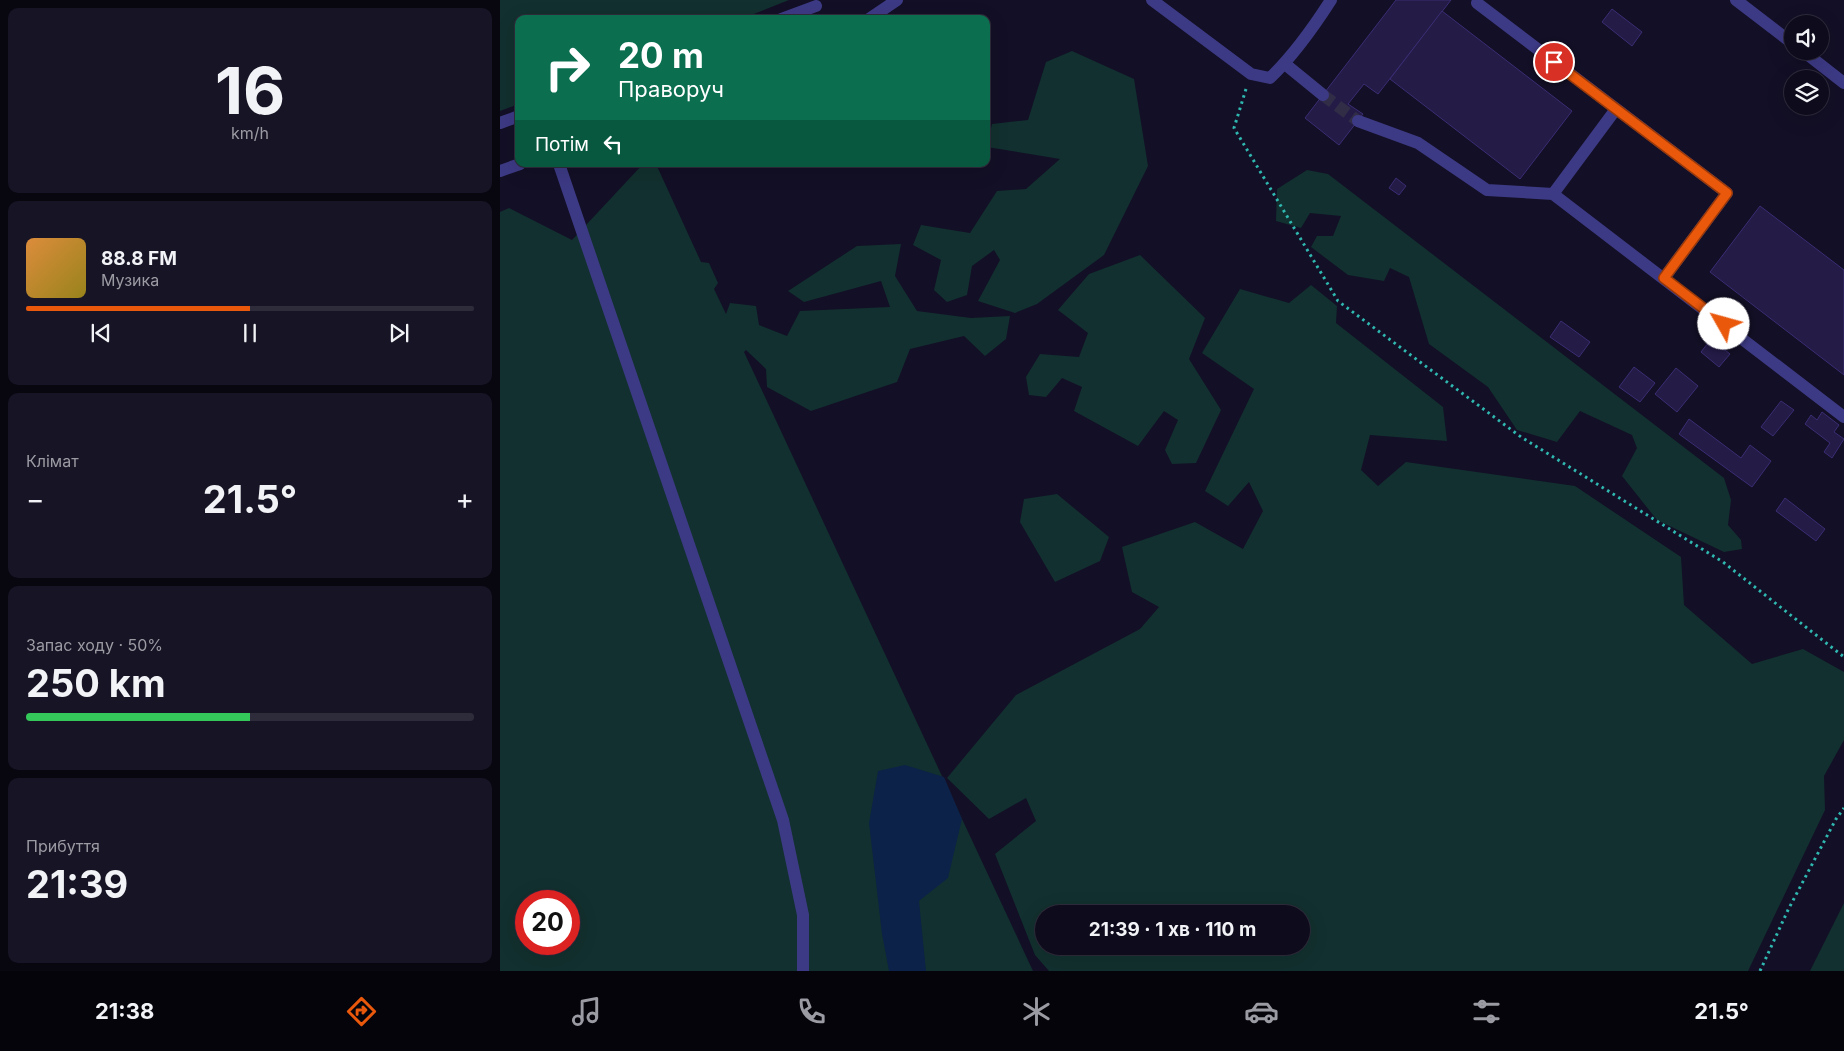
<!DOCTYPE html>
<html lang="uk">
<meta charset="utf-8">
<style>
body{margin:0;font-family:Inter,sans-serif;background:#171425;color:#f1f3f6;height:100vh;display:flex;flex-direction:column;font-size:19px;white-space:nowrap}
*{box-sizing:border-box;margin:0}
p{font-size:16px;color:#9b9ba3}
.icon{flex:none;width:28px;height:28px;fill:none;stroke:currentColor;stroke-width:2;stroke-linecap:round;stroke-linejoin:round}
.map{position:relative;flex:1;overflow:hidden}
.sheet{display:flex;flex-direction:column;gap:8px;padding:8px;background:#08060f;width:500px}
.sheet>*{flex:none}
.top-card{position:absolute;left:15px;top:15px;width:475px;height:152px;border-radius:10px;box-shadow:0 5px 20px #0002,0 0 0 1px #2e2b3b;background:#0b6e4f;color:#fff;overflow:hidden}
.fabs{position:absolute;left:1284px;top:15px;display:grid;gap:10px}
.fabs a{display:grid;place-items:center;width:45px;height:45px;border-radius:50%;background:#0e0b1c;box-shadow:0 5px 20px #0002,0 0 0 1px #2e2b3b;font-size:25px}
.speed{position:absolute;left:15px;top:890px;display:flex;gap:10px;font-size:25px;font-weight:700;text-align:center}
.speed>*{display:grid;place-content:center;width:65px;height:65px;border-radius:50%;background:#0e0b1c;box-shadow:0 5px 20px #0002,0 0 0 1px #2e2b3b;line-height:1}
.speed .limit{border:8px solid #d22;background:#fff;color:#111}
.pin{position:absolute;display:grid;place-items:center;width:42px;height:42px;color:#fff;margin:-21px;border:2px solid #fff;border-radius:50%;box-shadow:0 1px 5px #0007}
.me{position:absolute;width:55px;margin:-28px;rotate:308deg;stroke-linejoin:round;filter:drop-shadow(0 0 4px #0008)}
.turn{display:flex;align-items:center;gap:18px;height:105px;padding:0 20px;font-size:22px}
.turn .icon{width:65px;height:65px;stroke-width:2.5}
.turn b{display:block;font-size:35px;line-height:42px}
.then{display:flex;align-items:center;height:48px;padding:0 20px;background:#0003;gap:10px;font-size:19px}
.big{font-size:38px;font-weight:700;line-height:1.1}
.sheet .card{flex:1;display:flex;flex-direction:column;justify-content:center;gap:8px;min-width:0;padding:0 18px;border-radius:10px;background:#171425}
.sheet .dial{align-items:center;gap:0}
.dial b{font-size:65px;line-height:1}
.song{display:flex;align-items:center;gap:15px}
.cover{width:60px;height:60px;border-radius:8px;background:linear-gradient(135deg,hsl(30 70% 55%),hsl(50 70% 35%))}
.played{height:5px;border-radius:2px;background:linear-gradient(90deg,#ea580c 50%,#2e2b3b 50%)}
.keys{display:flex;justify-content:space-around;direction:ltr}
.heat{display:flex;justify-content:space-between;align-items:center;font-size:28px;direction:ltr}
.charge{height:8px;border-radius:4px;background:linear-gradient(90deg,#34c759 50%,#2e2b3b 0)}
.trip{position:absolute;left:535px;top:905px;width:275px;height:50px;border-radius:25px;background:#0e0b1c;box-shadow:0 5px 20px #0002,0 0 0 1px #2e2b3b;font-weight:700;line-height:50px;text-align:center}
.menu{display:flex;height:80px;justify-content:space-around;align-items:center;background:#06040b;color:#9b9ba3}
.menu .icon{width:35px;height:35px}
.menu .current{color:#ea580c}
.menu b{font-size:22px;color:#f1f3f6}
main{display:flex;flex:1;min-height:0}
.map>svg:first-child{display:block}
.green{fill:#12302f;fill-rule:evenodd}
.water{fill:#0c2248}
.building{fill:#241b47;stroke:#3b2d73}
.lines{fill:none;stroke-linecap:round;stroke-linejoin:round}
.minor-tunnel{stroke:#312d47;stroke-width:12;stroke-dasharray:12 6;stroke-linecap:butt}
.path{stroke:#2fb8b0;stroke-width:3;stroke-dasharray:2.5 4;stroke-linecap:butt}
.minor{stroke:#3d3a85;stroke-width:12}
.route-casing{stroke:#983908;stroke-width:12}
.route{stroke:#ea580c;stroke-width:9}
</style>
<main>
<section class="sheet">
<div class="card dial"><b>16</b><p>km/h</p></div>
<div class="card">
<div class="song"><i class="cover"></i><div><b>88.8 FM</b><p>Музика</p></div></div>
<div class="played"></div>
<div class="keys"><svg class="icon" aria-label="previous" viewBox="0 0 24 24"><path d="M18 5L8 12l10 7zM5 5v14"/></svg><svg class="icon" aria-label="pause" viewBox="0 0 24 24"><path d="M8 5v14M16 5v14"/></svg><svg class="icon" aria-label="next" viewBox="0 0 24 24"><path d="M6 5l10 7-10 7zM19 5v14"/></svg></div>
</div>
<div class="card"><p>Клімат</p>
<div class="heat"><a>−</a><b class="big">21.5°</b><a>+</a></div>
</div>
<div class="card"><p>Запас ходу · 50%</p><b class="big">250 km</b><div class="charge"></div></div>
<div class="card"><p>Прибуття</p><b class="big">21:39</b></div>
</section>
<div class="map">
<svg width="1344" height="971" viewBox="0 0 1344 971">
<rect width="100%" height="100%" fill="#130f26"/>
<g class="green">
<path d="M0 0H289L241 19H19V104L0 111Z"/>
<path d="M572 51 634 79 648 166 604 255 537 304 515 313 478 301 500 260 494 250 472 266 467 295 447 302 434 290 441 260 413 245 421 225 470 233 497 191 526 189 560 159 487 147 492 124 528 120 546 62Z"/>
<path d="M143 164H156L201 262 209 263 218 283 214 289 226 314 230 303 256 306 259 325 287 336 300 311 390 307 381 281 304 302 288 291 357 246 401 244 395 276 417 311 471 318 510 316 506 339 485 356 464 336 410 349 397 382 311 411 267 387 266 369 246 350 244 352 533 971H0V212L9 208 72 240ZM26 901H69V944H26Z"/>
<path d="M807 170 828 174 1224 478 1231 500 1228 525 1241 540 1242 549 1224 552 1157 520 1122 476 1137 448 1132 435 1080 411 1057 442 1017 430 988 387 929 344 909 277 890 268 884 281 848 275 811 247 817 236H833L841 216 810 213 801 228 776 221 777 189Z"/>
<path d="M640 255 705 318 689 359 721 410 696 463 672 464 665 450 678 420 664 411 638 446 574 411 582 387 562 378 546 397 529 395 526 377 540 354 579 357 588 333 558 310 589 274Z"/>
<path d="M811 285 837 306 836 323 943 407 947 441 870 435 861 470 878 486 906 462 1075 486 1181 557 1184 605 1252 664 1303 649 1344 672V740L1324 776 1325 810 1248 971H549L535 955 495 854 536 821 526 798 489 819 447 778 516 695 640 629 659 607 632 592 622 547 695 522 743 549 763 511 749 482 728 506 705 491 754 389 702 353 740 289 789 303ZM544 914H801V946H544Z"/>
<path d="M557 494 609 537 600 561 555 582 520 522 524 499Z"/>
<path d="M1344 903V971H1310Z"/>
</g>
<path class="water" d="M405 765 444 777 462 819 448 878 419 901 426 971H389L382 934 369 823 378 771Z"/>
<g class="building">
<path d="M896 0H951L878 94 864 84 848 104 863 114 839 145 805 118Z"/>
<path d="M1112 9 1142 32 1132 46 1102 22Z"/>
<path d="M942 11 1072 111 1020 179 890 79Z"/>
<path d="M896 178 906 186 899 195 889 188Z"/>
<path d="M1260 206 1344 270V375L1210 272Z"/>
<path d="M1061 321 1090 342 1079 357 1050 337Z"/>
<path d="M1211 339 1230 354 1219 367 1201 352Z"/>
<path d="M1134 367 1155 383 1140 402 1119 387Z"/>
<path d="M1176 368 1198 386 1177 412 1155 394Z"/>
<path d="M1281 401 1294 410 1273 436 1261 427Z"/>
<path d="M1322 412 1339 425 1334 432 1344 439 1332 458 1324 452 1330 443 1305 424 1311 415 1317 420Z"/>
<path d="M1189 419 1241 458 1250 445 1271 461 1252 487 1179 434Z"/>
<path d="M1285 498 1325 529 1316 541 1276 511Z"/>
</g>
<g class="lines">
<path class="minor-tunnel" d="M823 95 858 121"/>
<g class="path">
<path d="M746 89 734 128 838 301 1021 437 1223 562 1344 657"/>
<path d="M1260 971 1288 910 1336 819 1344 808"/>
</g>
<g class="minor">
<path d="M652 0 751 74 770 78C794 55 813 28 831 0"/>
<path d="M1236 0 1292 43"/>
<path d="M977 3 1227 193 1164 278"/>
<path d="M281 19 316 6"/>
<path d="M369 19 397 0"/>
<path d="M1303 51 1344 83"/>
<path d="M785 64 823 95"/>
<path d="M858 121 918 143 987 190 1053 194 1344 417"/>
<path d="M0 123 19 116"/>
<path d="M59 164 283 820 303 915V971"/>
<path d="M0 171 20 164"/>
<path d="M1053 194 1116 109"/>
</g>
</g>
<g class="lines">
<defs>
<path id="route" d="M1054 62 1227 193 1164 278 1224 324"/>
</defs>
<use href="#route" class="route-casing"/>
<use href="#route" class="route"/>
</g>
</svg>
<div class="fabs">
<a><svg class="icon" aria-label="sound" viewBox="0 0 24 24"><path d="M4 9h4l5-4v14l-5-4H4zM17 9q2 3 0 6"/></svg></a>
<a><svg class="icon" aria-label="layers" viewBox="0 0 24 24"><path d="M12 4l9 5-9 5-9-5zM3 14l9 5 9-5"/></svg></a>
</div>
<div class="speed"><div class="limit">20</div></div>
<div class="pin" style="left:1054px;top:62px;background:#d93025"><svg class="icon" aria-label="arrive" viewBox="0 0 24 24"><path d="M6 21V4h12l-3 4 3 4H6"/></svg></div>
<svg class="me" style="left:1224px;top:324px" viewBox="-20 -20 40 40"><circle r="19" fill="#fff"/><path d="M0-13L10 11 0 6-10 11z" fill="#ea580c"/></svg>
<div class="trip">21:39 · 1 хв · 110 m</div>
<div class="top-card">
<div class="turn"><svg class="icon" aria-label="right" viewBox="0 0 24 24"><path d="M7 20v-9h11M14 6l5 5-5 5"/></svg><div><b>20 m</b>Праворуч</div></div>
<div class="then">Потім<svg class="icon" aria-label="left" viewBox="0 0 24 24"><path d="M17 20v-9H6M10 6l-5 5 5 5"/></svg></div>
</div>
</div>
</main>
<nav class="menu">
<b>21:38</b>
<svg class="icon current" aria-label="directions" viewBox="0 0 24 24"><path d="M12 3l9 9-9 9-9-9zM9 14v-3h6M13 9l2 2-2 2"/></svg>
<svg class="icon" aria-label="music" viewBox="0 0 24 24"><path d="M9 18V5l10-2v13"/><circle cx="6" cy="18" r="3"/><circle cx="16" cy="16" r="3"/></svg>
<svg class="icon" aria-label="phone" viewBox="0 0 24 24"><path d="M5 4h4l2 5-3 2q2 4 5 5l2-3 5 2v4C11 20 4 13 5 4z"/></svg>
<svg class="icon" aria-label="climate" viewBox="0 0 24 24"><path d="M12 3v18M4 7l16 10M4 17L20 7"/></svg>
<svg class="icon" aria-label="car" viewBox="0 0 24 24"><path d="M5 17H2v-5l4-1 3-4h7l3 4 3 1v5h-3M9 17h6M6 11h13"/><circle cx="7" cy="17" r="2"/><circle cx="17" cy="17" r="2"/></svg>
<svg class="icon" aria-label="filters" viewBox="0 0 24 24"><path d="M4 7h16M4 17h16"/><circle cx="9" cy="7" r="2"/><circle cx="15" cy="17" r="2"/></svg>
<b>21.5°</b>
</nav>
